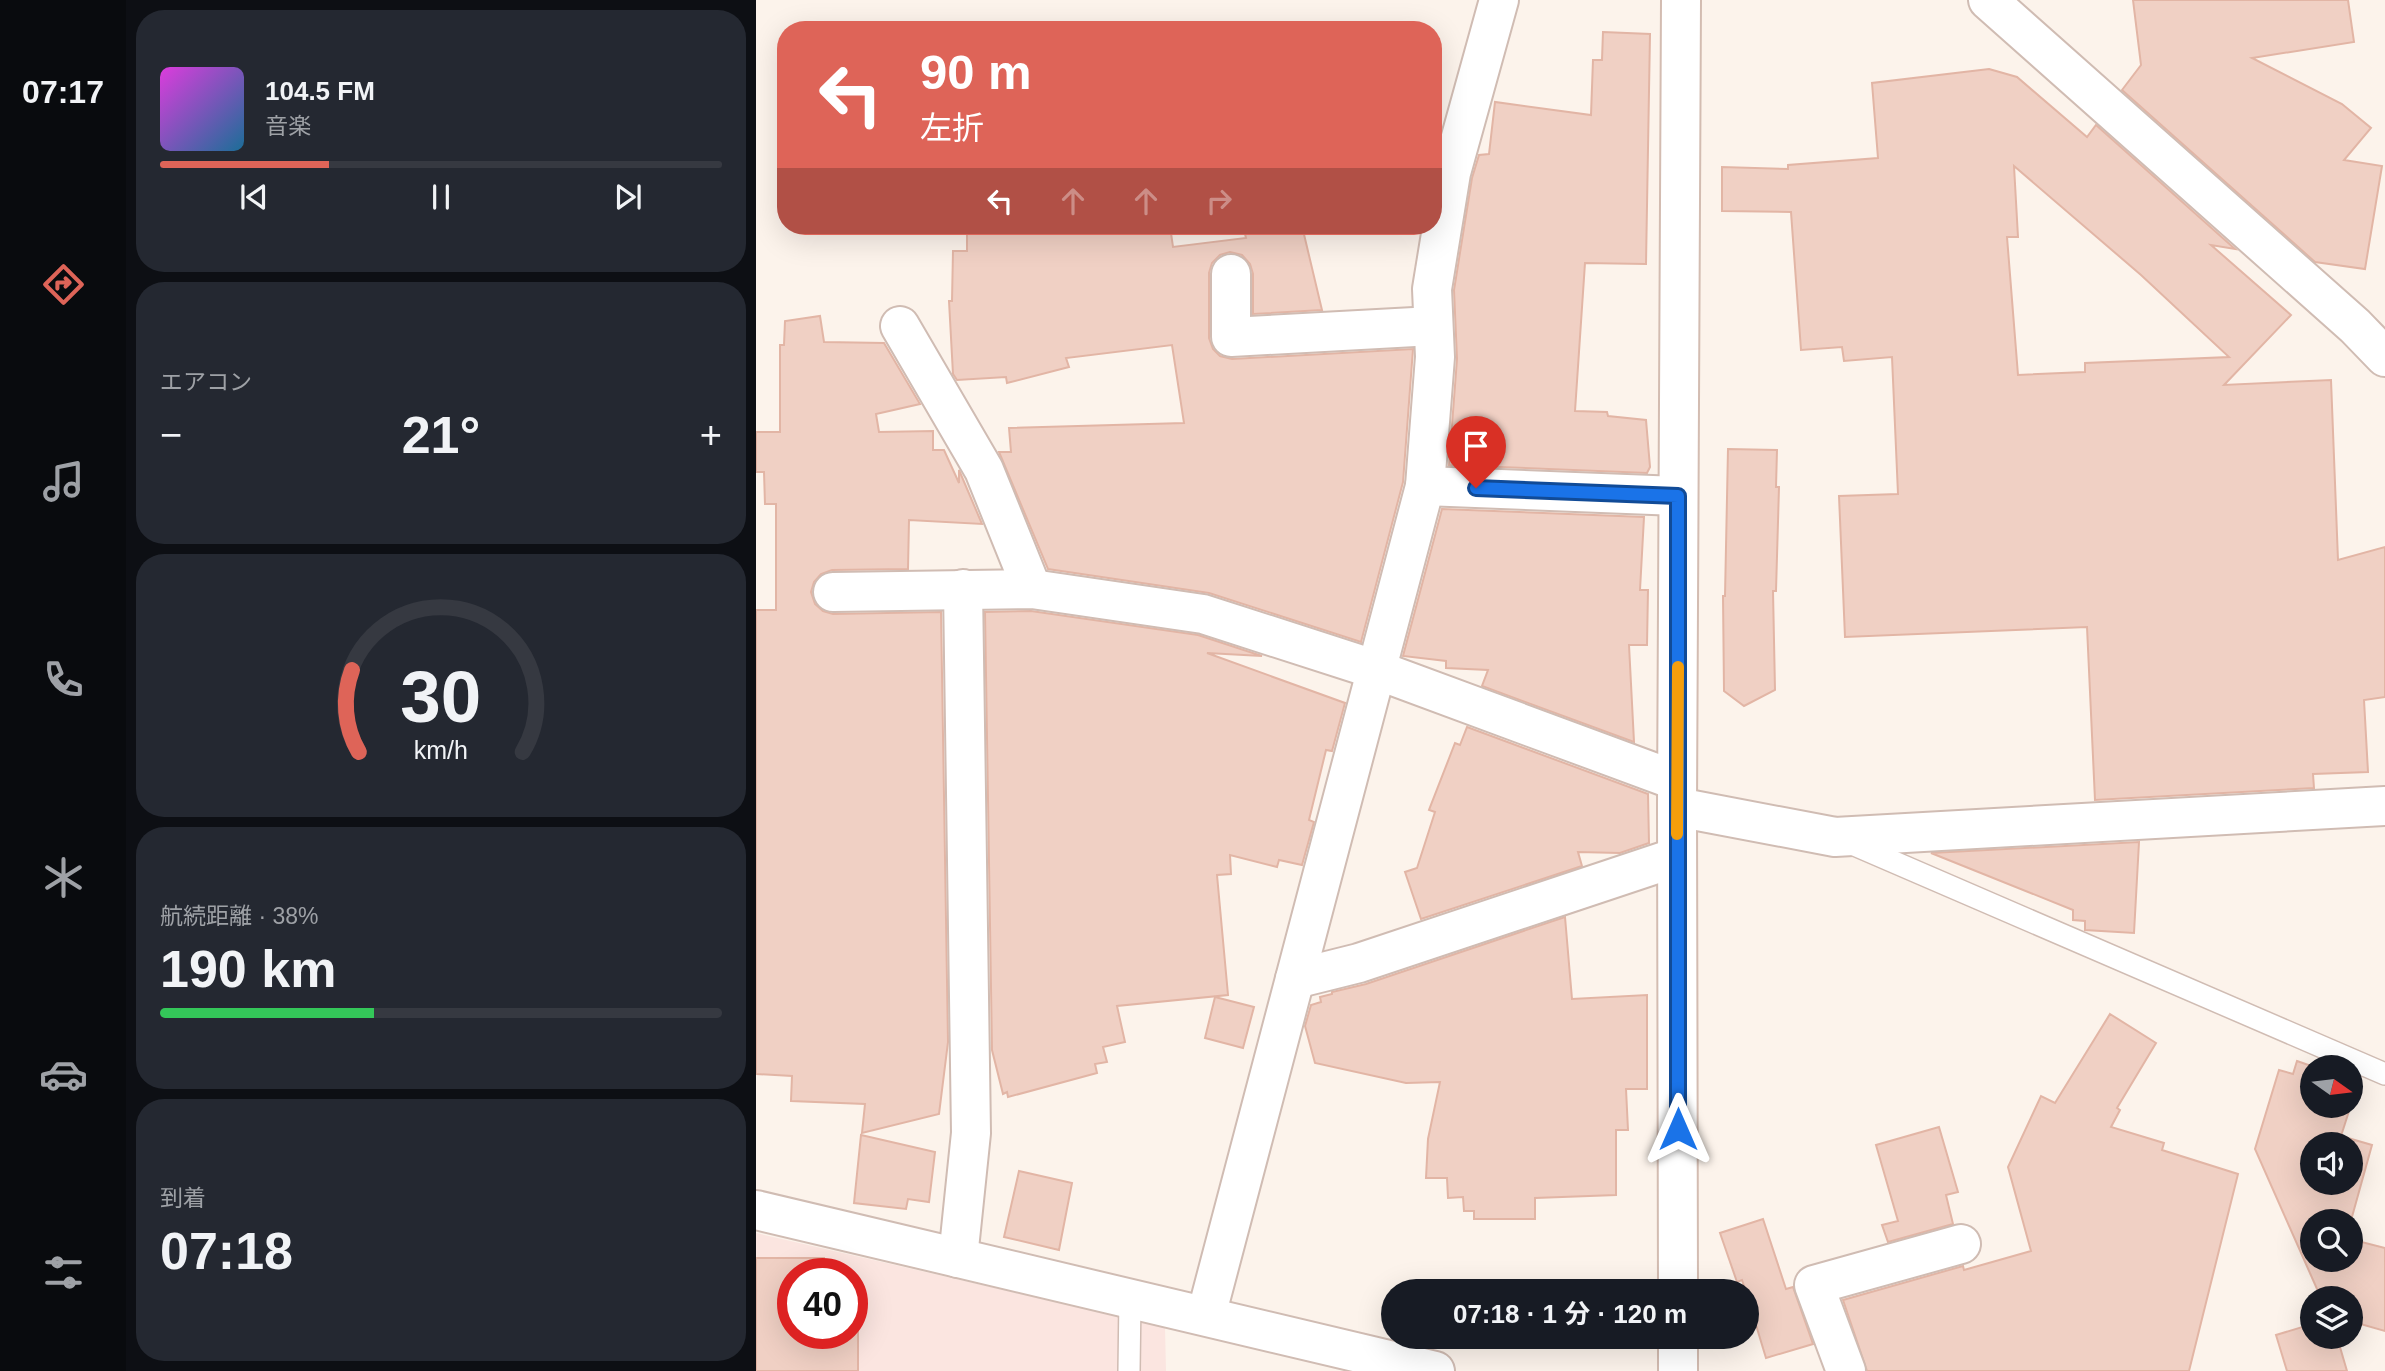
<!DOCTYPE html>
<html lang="ja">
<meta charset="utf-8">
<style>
body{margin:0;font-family:Helvetica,"Noto Sans JP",sans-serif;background:#242831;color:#f1f3f6;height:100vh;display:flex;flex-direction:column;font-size:26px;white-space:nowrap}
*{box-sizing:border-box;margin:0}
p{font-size:23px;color:#9ea1a6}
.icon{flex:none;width:38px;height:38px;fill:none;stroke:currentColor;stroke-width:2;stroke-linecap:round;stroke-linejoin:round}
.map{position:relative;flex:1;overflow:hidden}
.side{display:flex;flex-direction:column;gap:10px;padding:10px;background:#0d0f14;width:630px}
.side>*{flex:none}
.banner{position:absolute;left:21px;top:21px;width:665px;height:214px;border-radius:28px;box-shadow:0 7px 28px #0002;background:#de6458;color:#fff;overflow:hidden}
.needle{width:46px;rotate:104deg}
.controls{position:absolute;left:1544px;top:1055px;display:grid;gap:14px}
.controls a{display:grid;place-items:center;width:63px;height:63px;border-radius:50%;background:#171b24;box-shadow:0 7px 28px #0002;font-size:35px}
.speed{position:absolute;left:21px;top:1258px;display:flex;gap:14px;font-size:35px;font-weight:700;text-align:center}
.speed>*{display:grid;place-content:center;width:91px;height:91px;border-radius:50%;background:#171b24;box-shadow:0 7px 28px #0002;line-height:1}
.speed .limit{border:10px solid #d22;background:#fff;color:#111}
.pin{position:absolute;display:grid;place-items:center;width:60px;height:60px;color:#fff;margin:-72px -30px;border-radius:50% 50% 50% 0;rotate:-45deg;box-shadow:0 0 7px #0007}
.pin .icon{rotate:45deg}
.me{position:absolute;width:77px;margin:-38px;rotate:0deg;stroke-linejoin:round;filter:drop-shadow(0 0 5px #0008)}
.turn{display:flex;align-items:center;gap:24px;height:147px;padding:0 28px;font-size:32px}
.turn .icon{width:91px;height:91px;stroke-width:2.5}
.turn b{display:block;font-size:49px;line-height:60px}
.lanes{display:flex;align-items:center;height:66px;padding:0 28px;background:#0003;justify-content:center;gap:35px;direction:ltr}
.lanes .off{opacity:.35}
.big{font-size:52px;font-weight:700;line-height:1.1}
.side .tile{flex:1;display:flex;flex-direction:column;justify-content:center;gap:10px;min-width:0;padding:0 24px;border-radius:28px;background:#242831}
.side .dial{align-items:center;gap:0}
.dial svg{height:182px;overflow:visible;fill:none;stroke:#363941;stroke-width:7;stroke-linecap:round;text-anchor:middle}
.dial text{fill:#f1f3f6;stroke:none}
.song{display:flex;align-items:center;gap:21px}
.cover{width:84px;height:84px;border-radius:10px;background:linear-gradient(135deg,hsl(300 70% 55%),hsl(200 70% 35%))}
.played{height:7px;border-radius:4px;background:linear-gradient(90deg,#de6458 30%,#363941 30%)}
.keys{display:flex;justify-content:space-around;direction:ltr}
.heat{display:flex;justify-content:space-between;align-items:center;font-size:38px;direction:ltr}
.charge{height:10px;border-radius:5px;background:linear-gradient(90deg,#34c759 38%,#363941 0)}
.trip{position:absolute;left:625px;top:1279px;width:378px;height:70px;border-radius:35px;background:#171b24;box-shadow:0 7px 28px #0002;font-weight:700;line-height:70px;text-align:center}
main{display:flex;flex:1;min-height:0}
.tabs{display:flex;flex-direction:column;width:126px;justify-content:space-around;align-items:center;background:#090b0e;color:#9ea1a6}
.tabs .icon{width:49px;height:49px}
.tabs .on{color:#de6458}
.tabs b{font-size:32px;color:#f1f3f6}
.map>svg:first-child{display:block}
.commercial{fill:#fbe5e0;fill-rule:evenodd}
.building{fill:#f0d0c4;stroke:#e2b5a5;stroke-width:2;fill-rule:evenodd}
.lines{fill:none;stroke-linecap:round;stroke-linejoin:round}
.lane-casing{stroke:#d0bcb3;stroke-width:24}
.street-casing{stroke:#d0bcb3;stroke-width:42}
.secondary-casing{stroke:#d3bcb1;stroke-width:42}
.lane{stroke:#fff;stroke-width:21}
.street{stroke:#fff;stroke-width:38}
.secondary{stroke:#fff;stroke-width:38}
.route-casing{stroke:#114b97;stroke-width:18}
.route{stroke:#1a73e8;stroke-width:12}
.slow{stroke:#f59e0b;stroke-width:12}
</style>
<main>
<nav class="tabs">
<b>07:17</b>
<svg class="icon on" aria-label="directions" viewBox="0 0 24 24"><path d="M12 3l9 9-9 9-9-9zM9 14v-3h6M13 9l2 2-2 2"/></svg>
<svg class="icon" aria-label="music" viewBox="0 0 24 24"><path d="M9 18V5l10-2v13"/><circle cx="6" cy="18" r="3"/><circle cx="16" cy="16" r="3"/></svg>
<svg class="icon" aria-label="phone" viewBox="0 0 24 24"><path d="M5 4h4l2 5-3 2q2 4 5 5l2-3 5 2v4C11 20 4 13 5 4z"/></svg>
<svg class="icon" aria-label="climate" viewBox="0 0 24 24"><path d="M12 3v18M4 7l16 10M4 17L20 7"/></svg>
<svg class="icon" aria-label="car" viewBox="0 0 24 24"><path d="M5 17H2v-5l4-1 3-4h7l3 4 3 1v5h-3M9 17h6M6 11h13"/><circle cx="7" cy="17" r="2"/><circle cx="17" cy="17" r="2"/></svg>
<svg class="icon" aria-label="filters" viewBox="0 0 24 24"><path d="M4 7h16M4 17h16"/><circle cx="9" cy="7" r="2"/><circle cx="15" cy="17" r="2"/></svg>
</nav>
<section class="side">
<div class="tile">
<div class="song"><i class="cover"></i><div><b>104.5 FM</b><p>音楽</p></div></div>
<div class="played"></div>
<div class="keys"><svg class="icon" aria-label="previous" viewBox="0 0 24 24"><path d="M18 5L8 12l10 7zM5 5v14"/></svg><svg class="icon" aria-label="pause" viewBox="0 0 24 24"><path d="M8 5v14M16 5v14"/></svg><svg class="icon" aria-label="next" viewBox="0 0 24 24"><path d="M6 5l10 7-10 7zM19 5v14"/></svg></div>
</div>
<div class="tile"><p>エアコン</p>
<div class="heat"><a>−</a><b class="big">21°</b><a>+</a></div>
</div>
<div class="tile dial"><svg viewBox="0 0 100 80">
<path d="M14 69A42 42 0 1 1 86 69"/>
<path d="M14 69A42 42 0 0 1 11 33" stroke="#de6458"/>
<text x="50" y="56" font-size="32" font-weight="700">30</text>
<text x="50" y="72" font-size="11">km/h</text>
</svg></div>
<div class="tile"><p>航続距離 · 38%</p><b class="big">190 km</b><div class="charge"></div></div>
<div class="tile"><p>到着</p><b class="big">07:18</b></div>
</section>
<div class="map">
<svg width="1629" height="1371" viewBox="0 0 1629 1371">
<rect width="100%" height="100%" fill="#fcf3eb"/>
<path class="commercial" d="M0 1233 409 1327 410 1371H0ZM37 1274H96V1334H37Z"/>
<g class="building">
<path d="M1377 0H1592L1598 42 1496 58 1586 104 1615 128 1588 160 1626 166 1609 269 1559 262 1366 90 1385 65Z"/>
<path d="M847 32 894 34 890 264 829 263 819 411 851 412 852 416 890 420 894 467 891 473 693 465 701 359 698 290 716 178 723 155 733 154 739 102 835 115 837 60H846Z"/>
<path d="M1233 69 1261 77 1331 137 1340 125 1479 249 1455 245 1535 315 1468 385 1575 380 1582 560 1629 547V697L1608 700 1612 772 1557 774 1558 788 1339 800 1331 627 1089 637 1083 496 1142 494 1136 357 1088 361 1086 347 1045 350 1035 212 966 211V167L1032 169V165L1122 158 1116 83ZM1258 166 1385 275 1473 357 1329 363V372L1262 375 1251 237H1262Z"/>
<path d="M211 226H414L417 247 490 238 487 226H546L566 310 497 314V274L494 264 486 255 474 252 464 255 456 263 453 273V338L457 349 464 356 476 359 657 349 647 482 605 642 453 593 292 569 243 452H255L253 428 428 423 416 345 310 358 313 367 251 383 250 377 201 380 197 374 193 301H196L197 251H211Z"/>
<path d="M64 316 68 342 128 343 164 404 120 414 123 432 177 431V450H188L203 483V470L226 524 153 520 152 569 76 570 65 574 58 582 55 592 59 604 67 611 77 614 185 612 192 1042 183 1114 106 1133 109 1104 35 1101 36 1076 0 1074V610H20V504H9L8 472H0V432H24V345H28L29 321Z"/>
<path d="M972 449 1021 450 1020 487H1023L1020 591H1017L1019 690 988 706 968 691 967 596H969Z"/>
<path d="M686 509 888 517 884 590H892L891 645H873L878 742 726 686 732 670 690 668V661L647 656Z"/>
<path d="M275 611 442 635 506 656 451 653 589 703 576 751 570 750 553 820 558 822 546 865 523 860 521 867 474 855 475 874 461 875 472 995 361 1006 369 1042 347 1047 351 1062 339 1064 341 1073 252 1097 251 1092 247 1094 236 1050 229 612Z"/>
<path d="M711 727 892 794 893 843 864 853 822 852 826 866 665 919 649 872 661 868 679 812 673 810 699 743 704 745Z"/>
<path d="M1383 842 1378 933 1329 930V921L1317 920V910L1175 853Z"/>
<path d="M809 917 816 999 891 995V1089H870L872 1130H860V1195L779 1198V1219H718V1211H708L707 1197 692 1198 691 1178H670L672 1139 684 1082 650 1083 559 1063 549 1026 555 1005 565 1002 564 997 576 994V992L610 984Z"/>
<path d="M459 997 498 1007 487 1048 449 1038Z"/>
<path d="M1354 1014 1400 1043 1361 1108 1364 1110 1355 1127 1408 1143 1406 1150 1482 1174 1433 1371H1111L1087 1300 1207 1266 1208 1270 1275 1251 1252 1167 1285 1096 1299 1103Z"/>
<path d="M1541 1061 1561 1068H1556V1106H1594V1078L1603 1080 1585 1136 1616 1145 1594 1224V1222H1556V1260H1594V1239L1629 1248V1331L1594 1321V1298H1565L1499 1149 1523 1070 1537 1074ZM1556 1144H1594V1183H1556Z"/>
<path d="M1183 1127 1202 1192 1190 1195 1197 1224 1132 1242 1126 1225 1142 1221 1120 1145Z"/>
<path d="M105 1135 179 1152 173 1202 152 1199 150 1209 98 1203Z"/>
<path d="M263 1171 316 1183 303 1250 248 1237Z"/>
<path d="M1007 1219 1030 1289 1037 1287 1057 1344 1010 1358 990 1292 986 1280 981 1282 964 1233Z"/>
<path d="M0 1258H68V1274H37V1334H96V1281H102V1371H0Z"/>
<path d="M1556 1324V1337H1581L1591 1371H1531L1520 1335Z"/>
</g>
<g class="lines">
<defs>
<g id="lane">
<path d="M1094 843 1629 1074"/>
<path d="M373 1371 374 1298"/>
</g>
<g id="street">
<path d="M1232 0 1599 326 1629 357"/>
<path d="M475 274V337L677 326"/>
<path d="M144 326 228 470 276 589"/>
<path d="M669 486 922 496"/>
<path d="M77 592 276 589 447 614 621 670 921 781"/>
<path d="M921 807 1079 837 1629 806"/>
<path d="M539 979 603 963 921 857"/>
<path d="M0 1210 679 1371"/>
<path d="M202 1258 215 1133 207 589"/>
<path d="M450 1316 669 486 679 357 676 289 695 173 743 0"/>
<path d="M1090 1371 1058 1285 1205 1244"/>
</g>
<g id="secondary">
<path d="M922 1292 921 807 925 0"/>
<path d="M922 1337V1371"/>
</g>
</defs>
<use href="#lane" class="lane-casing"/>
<use href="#street" class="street-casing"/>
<use href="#secondary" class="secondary-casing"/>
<use href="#lane" class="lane"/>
<use href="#street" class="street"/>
<use href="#secondary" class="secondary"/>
</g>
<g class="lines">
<defs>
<path id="route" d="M720 488 922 496V1129"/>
</defs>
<use href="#route" class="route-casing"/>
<use href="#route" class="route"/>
<path class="slow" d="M921 834 922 667"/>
</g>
</svg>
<div class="controls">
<a><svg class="needle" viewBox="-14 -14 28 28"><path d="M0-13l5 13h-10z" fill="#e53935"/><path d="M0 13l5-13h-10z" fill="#9ea1a6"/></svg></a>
<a><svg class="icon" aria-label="sound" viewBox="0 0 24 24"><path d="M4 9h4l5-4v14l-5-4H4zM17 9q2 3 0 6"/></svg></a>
<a><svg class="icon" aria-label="search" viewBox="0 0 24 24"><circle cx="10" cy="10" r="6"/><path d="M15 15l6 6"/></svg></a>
<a><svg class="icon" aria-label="layers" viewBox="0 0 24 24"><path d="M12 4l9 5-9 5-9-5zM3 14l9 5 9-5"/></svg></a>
</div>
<div class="speed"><div class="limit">40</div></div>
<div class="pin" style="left:720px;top:488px;background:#d93025"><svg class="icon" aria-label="arrive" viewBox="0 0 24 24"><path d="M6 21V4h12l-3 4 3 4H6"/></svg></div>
<svg class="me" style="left:922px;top:1129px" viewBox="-20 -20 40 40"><path d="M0-17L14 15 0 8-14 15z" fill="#1a73e8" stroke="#fff" stroke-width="4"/></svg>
<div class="trip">07:18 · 1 分 · 120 m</div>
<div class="banner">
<div class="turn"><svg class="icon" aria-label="left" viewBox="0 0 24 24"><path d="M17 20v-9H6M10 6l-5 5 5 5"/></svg><div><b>90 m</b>左折</div></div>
<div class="lanes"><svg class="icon" aria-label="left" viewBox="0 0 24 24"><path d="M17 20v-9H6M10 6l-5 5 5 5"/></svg><svg class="icon off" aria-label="ahead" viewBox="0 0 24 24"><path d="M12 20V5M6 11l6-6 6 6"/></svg><svg class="icon off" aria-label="ahead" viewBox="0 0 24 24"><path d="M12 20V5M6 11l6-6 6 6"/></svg><svg class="icon off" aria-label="right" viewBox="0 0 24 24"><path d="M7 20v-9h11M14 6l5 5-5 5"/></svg></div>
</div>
</div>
</main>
